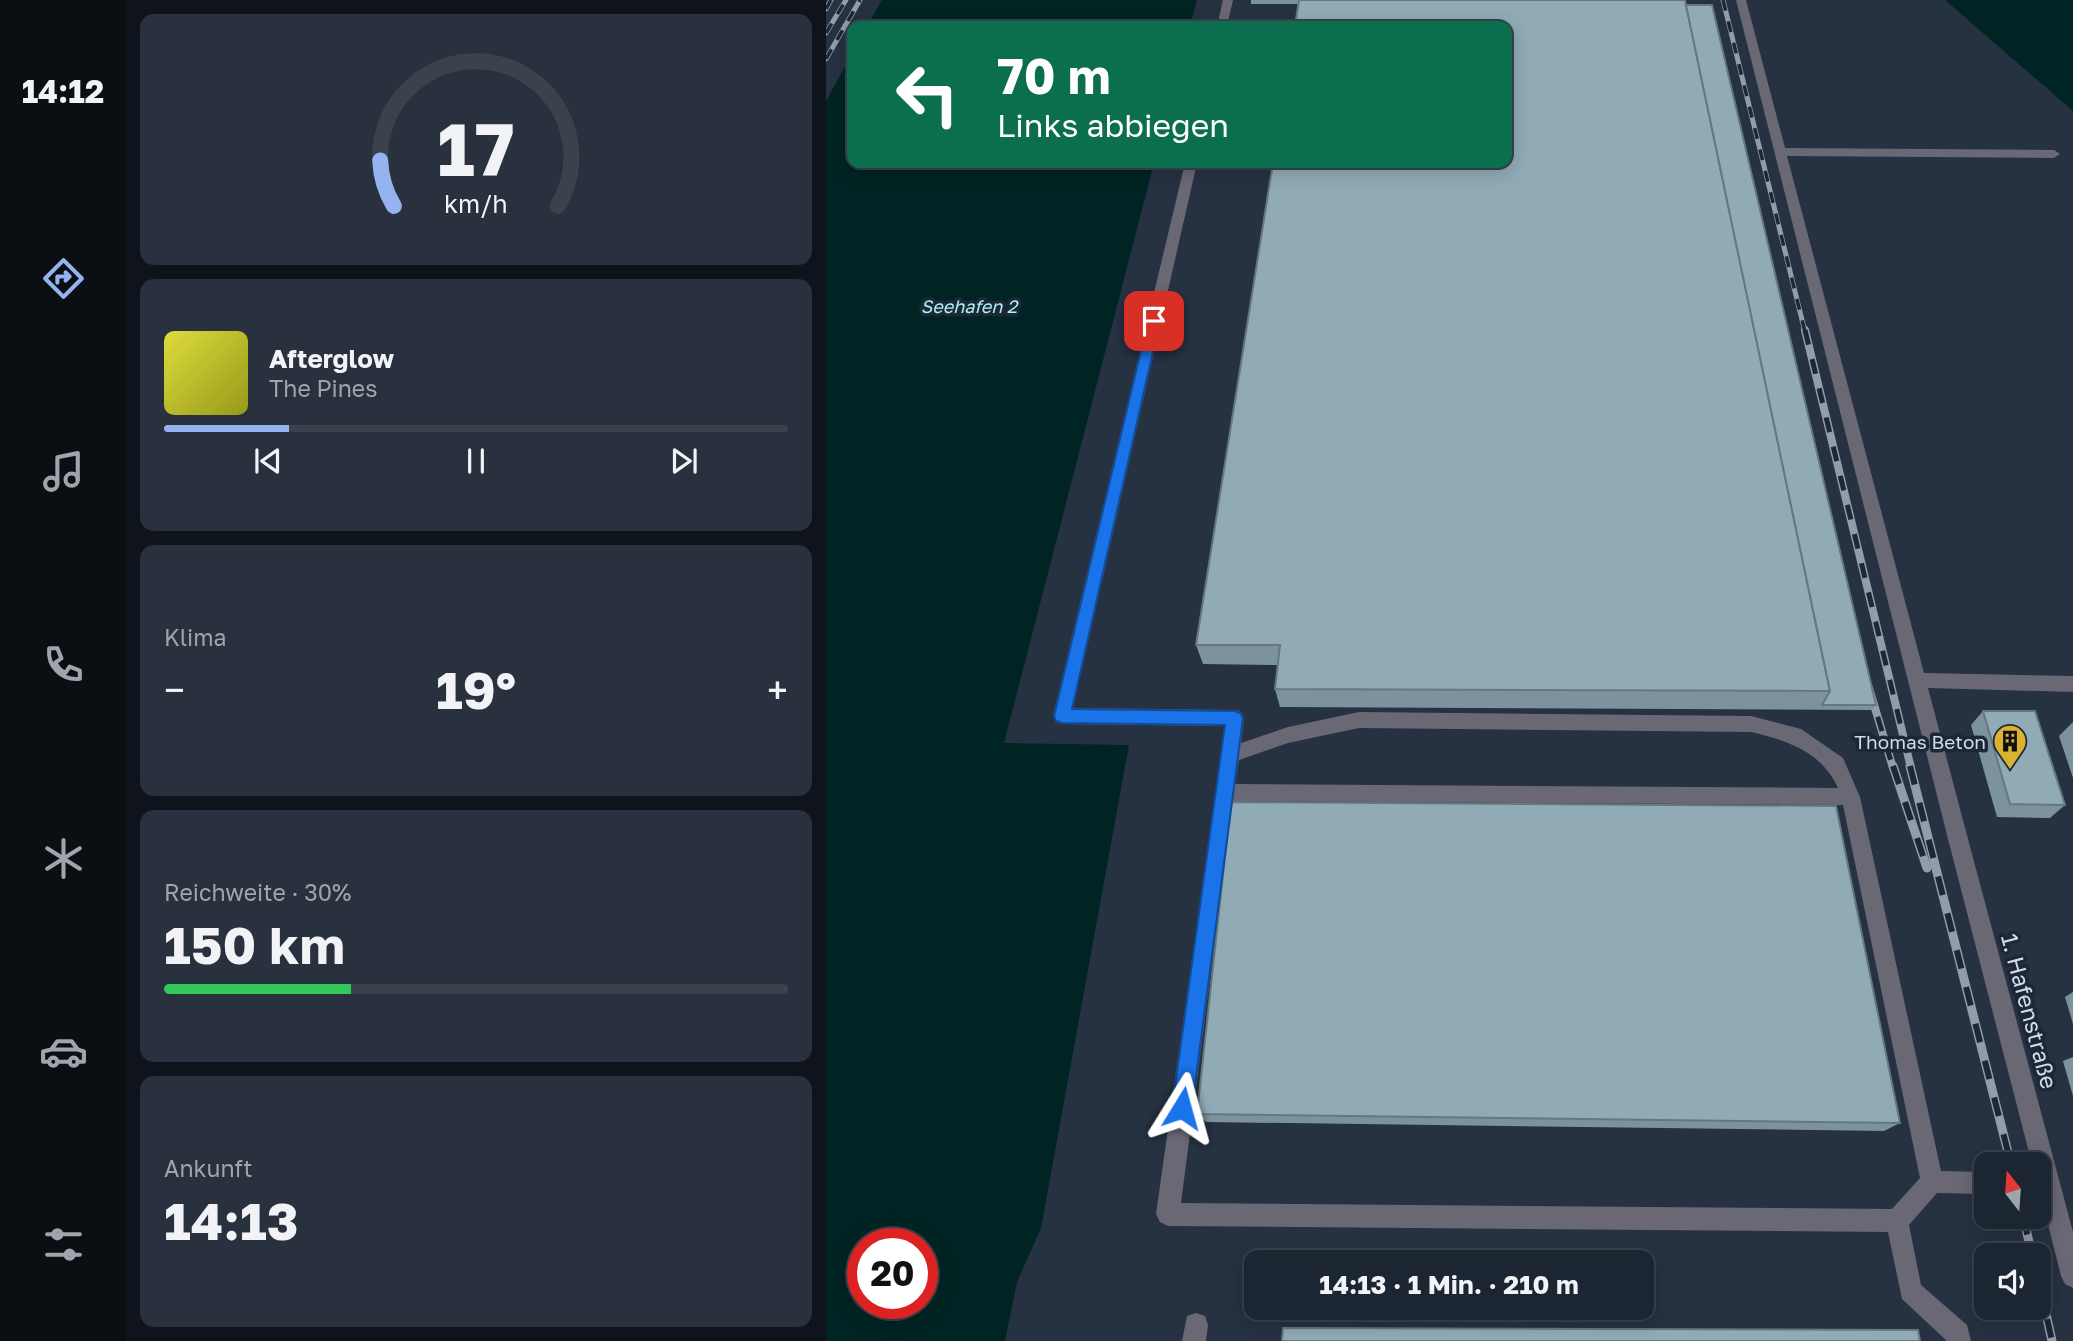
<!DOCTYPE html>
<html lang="de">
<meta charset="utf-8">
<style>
body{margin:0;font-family:"Golos Text",sans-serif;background:#29313e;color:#f1f3f6;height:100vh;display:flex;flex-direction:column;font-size:26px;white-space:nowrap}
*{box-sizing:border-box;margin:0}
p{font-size:23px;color:#a0a5ac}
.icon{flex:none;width:38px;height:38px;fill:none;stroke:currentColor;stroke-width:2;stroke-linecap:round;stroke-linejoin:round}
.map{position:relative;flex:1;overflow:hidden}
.details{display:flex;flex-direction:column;gap:14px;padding:14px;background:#0f141c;width:700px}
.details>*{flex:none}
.hud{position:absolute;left:21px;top:21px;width:665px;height:147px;border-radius:14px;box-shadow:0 4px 18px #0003,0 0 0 2px #3a424d;background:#0b6e4f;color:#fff;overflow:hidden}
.needle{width:46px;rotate:343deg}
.buttons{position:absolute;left:1148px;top:1152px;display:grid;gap:14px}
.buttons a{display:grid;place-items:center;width:77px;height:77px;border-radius:14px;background:#1c2532;box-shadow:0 4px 18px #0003,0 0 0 2px #3a424d;font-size:35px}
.speed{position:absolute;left:21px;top:1228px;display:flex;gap:14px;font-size:35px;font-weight:700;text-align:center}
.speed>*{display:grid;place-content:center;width:91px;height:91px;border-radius:50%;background:#1c2532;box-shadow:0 4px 18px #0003,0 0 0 2px #3a424d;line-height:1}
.speed .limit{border:10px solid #d22;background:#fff;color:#111}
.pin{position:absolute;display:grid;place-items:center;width:60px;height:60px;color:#fff;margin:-30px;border-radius:14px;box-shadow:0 4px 10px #0006}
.me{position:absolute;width:77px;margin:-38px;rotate:8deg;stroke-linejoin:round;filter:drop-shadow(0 0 5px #0008)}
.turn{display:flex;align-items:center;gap:24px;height:147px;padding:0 35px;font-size:32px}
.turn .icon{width:91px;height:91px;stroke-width:2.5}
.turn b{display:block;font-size:49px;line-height:60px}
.big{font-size:52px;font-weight:700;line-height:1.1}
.details .tile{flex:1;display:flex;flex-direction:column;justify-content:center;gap:10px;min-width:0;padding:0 24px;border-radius:14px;background:#29313e}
.details .dial{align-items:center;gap:0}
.dial svg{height:182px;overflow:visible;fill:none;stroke:#3a424d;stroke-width:7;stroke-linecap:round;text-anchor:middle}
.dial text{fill:#f1f3f6;stroke:none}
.song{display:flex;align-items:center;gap:21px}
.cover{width:84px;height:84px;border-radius:10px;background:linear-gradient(135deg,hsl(60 70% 55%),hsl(60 70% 35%))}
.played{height:7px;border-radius:4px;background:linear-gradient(90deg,#95b2f1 20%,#3a424d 20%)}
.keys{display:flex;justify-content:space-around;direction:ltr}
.heat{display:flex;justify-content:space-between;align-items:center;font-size:38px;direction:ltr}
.charge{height:10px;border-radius:5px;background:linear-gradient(90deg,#34c759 30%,#3a424d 0)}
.trip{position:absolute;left:418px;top:1250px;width:410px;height:70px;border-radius:14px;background:#1c2532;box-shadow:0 4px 18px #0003,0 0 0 2px #3a424d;font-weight:700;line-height:70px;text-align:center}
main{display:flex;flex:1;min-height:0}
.menu{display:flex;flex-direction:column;width:126px;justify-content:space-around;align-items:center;background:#0b0f14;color:#a0a5ac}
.menu .icon{width:49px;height:49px}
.menu .active{color:#95b2f1}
.menu b{font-size:32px;color:#f1f3f6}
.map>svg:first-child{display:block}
.water{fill:#002423;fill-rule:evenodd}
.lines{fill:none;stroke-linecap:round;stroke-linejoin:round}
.lane{fill:#6a6875;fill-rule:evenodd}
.street{fill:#6a6875;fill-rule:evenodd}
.rail-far2-casing{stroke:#939ca9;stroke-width:5}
.rail-far1-casing{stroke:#939ca9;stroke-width:8}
.rail-casing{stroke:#939ca9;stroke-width:9}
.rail-far2{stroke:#1c2737;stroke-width:3.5;stroke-dasharray:11;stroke-linecap:butt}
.rail-far1{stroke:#1c2737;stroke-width:5;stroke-dasharray:15;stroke-linecap:butt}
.rail{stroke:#1c2737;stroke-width:6;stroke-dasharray:19;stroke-linecap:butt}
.wall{fill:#7c939d}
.building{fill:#90abb6;stroke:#65787f;stroke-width:2}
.route{fill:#1a73e8;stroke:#114b97;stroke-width:2}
.labels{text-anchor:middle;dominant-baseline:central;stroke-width:7;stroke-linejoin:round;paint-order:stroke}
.far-water-label{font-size:18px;font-style:italic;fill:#a9f4ef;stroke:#1c2737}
.poi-label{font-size:19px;fill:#d4dbe6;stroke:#1c2737;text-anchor:end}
.near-street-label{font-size:23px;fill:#d4dbe6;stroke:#1c2737}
</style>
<main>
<nav class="menu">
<b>14:12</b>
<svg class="icon active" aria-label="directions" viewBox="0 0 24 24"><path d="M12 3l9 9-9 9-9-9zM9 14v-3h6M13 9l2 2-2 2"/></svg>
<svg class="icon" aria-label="music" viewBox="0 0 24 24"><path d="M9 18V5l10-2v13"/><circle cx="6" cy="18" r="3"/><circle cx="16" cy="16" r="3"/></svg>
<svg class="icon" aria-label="phone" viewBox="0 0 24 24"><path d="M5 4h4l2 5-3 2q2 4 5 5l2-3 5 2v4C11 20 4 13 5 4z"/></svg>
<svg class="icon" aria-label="climate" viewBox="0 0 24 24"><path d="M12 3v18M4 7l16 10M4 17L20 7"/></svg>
<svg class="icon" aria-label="car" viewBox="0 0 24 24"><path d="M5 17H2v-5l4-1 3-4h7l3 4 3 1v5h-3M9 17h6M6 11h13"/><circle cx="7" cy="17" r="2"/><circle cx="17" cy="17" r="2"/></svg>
<svg class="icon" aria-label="filters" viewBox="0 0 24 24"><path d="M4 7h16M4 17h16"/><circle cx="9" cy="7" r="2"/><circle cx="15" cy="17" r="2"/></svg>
</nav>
<section class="details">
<div class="tile dial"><svg viewBox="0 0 100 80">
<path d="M14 69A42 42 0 1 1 86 69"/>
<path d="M14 69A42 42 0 0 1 8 49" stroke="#95b2f1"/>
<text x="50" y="56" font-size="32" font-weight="700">17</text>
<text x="50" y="72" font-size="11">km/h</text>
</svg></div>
<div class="tile">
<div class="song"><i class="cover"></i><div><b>Afterglow</b><p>The Pines</p></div></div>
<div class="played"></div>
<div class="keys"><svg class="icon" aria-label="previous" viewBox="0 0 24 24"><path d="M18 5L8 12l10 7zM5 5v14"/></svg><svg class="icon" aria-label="pause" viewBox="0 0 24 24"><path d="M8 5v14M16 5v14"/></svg><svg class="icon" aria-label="next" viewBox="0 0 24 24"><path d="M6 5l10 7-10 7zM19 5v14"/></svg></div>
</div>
<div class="tile"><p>Klima</p>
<div class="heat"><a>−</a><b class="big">19°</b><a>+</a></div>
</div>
<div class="tile"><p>Reichweite · 30%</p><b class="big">150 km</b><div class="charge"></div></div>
<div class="tile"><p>Ankunft</p><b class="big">14:13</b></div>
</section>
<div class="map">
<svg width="1247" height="1341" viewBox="0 0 1247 1341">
<rect width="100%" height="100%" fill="#263142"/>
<g class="water">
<path d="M56 0H371L364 26H41Z"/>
<path d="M1119 0H1247V111Z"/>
<path d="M26 54V163H328L178 743 303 745 215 1228 191 1282 179 1341H0V101ZM96 1244V1304H37V1244Z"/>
</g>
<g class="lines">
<g class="lane">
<path d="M397 0H407L401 26H391Z"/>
<path d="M910 0H920L959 148 1228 150 1234 154 1228 158 961 156 1098 673 1247 676V692L1102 688 1142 839 1139 845 1132 848 1125 845 1122 839Z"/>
<path d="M359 163H371L247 708 409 710 415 712 418 718 415 743 462 727 533 712 925 716 975 729 1017 758 1034 797 1115 1171 1160 1172V1194L1111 1193 1083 1225 1095 1285 1141 1325 1145 1341H1121L1076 1299 1062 1232 342 1226 334 1222 330 1214 399 726 236 724 230 722 227 716ZM533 728 925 732C962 741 995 751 1012 788L409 784 413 760 462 743ZM407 801 1017 805 1094 1178 1066 1209 355 1203Z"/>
<path d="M370 1313 379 1316 382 1325 380 1341H356L361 1316Z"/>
</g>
<path class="street" d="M1132 830 1139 833 1142 839 1247 1232V1288L1239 1284 1235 1276 1213 1189V1164H1206L1122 839 1125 833Z"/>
<defs>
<g id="rail-far2">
<path d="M897 0 979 332"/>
<path d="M0 9 5 0"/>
<path d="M0 33 20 0"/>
<path d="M0 59 34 0"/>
</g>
<g id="rail-far1">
<path d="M979 330 1085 768"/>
<path d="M1043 688 1067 768"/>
</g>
<g id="rail">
<path d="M1067 766 1101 868"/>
<path d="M1084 766 1185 1164"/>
<path d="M1197 1216 1206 1255"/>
<path d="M1213 1282 1226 1341"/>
</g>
</defs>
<use href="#rail-far2" class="rail-far2-casing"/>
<use href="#rail-far1" class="rail-far1-casing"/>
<use href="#rail" class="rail-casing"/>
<use href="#rail-far2" class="rail-far2"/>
<use href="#rail-far1" class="rail-far1"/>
<use href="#rail" class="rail"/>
</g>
<g class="wall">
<path d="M425 0H859L1050 705 1046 710 454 707 449 689 452 665 377 664 370 645 472 4H425Z"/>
<path d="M1157 711 1239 805 1224 818 1171 817 1145 725Z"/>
<path d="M1247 722V778L1233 736Z"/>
<path d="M1247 992V1024L1239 997Z"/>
<path d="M1247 1057V1096L1237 1061Z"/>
<path d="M371 1114 1074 1123 1058 1131 380 1122Z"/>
</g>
<g class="building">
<path d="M473 0H859L1004 691 449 689 454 645H370L447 163H681V26H469Z"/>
<path d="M860 5H886L1050 705H996L1004 691Z"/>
<path d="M1157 711H1209L1239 805 1184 804Z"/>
<path d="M405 802 1010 806 1074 1123 371 1114Z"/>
<path d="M457 1328 1092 1330 1094 1341H456Z"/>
</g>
<path class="route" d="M328 316 334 321 246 709 408 711 414 713 417 718 366 1108 364 1116 356 1118 349 1116 346 1108 399 725 236 723 230 721 228 716 322 321Z"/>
<defs>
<symbol id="building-pin" viewBox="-11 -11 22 30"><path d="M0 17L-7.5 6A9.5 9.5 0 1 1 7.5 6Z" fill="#dbb333" stroke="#1c2737"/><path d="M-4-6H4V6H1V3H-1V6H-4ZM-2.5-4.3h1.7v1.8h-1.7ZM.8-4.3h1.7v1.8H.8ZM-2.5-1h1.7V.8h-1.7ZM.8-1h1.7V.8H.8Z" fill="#111"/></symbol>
</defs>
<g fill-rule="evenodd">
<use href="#building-pin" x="1165" y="722" width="38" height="52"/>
</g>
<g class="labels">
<g class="far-water-label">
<text x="143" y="306">Seehafen 2</text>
</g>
<g class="poi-label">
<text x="1160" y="741">Thomas Beton</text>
</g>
<g class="near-street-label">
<text transform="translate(1204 1011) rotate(75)">1. Hafenstraße</text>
</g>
</g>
</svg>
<div class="buttons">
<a><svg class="needle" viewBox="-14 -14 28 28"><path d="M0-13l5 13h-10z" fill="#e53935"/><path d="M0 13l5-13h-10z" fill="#a0a5ac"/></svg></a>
<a><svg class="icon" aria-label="sound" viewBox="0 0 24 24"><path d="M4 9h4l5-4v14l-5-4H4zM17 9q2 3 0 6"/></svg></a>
</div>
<div class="speed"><div class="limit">20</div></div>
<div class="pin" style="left:328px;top:321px;background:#d93025"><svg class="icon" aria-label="arrive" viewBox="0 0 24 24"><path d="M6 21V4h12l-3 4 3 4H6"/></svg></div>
<svg class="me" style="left:356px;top:1108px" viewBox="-20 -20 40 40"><path d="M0-17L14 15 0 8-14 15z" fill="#1a73e8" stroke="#fff" stroke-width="4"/></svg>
<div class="trip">14:13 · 1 Min. · 210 m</div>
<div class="hud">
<div class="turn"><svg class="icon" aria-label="left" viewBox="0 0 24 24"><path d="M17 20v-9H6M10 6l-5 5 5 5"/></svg><div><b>70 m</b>Links abbiegen</div></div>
</div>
</div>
</main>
